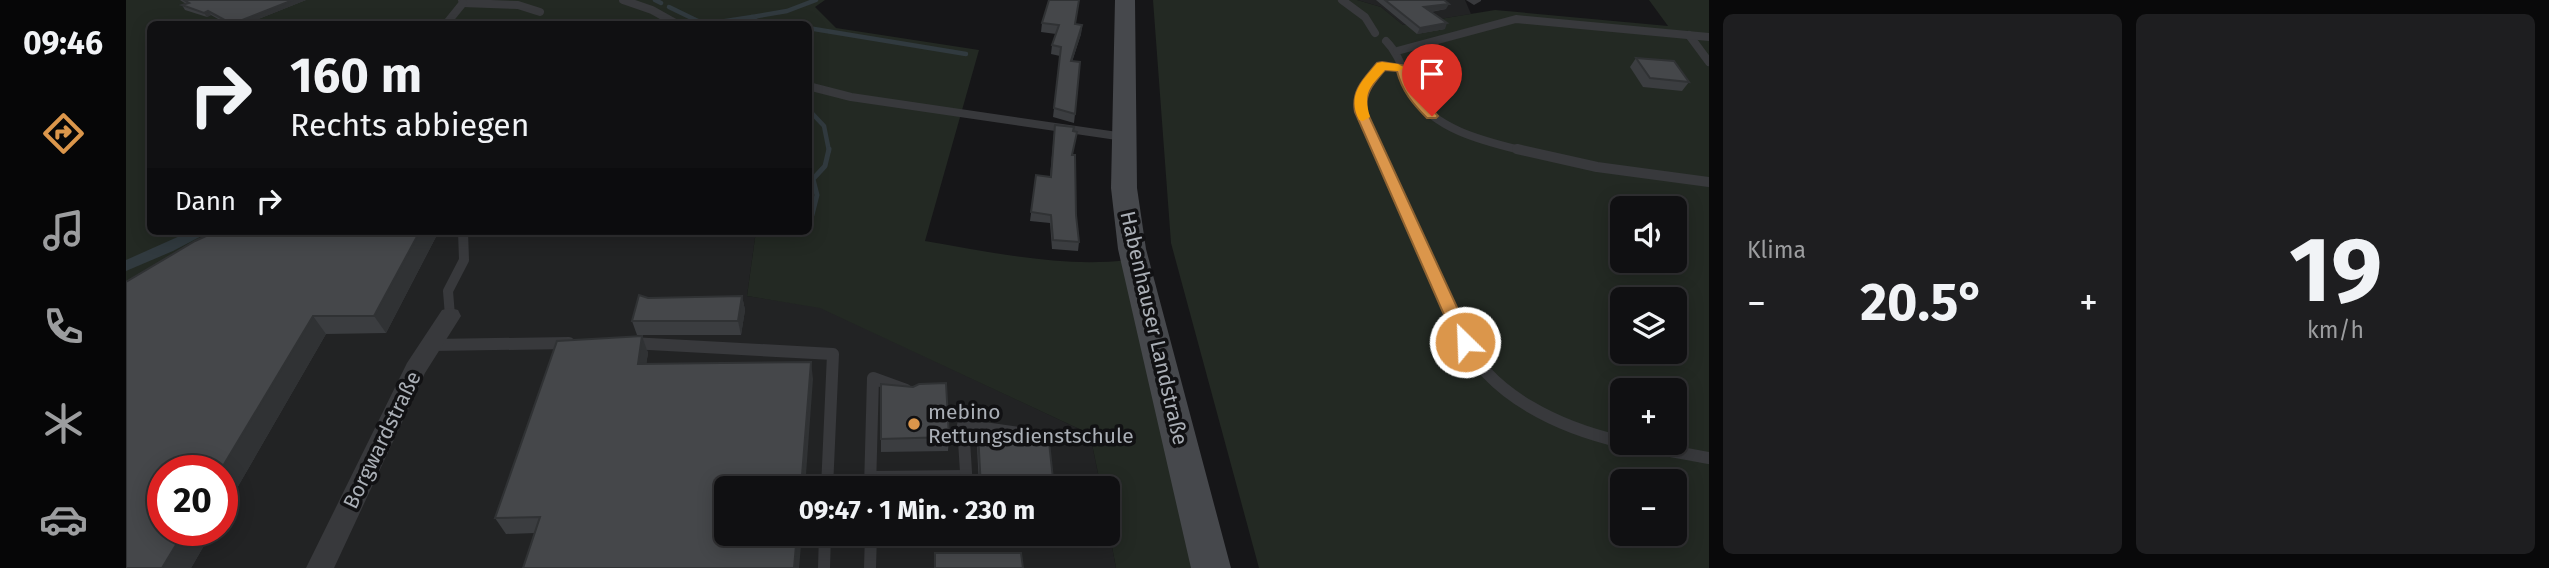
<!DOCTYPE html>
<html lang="de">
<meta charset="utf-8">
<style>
body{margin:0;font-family:"Fira Sans",sans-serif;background:#1e1e20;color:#f1f3f6;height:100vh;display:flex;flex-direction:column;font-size:26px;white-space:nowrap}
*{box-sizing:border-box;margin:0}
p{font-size:23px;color:#9c9d9f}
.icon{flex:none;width:38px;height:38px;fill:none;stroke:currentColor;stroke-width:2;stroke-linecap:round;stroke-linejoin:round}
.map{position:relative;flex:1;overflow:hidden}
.side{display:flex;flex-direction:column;gap:14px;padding:14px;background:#09090a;width:840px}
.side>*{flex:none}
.top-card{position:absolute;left:21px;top:21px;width:665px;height:214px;border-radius:10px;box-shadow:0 4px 18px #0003,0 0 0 2px #303032;background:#101012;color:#f1f3f6;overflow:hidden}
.controls{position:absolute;left:1484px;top:196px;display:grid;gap:14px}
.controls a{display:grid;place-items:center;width:77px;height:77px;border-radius:10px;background:#101012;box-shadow:0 4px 18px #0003,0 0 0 2px #303032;font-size:35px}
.speed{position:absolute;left:21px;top:455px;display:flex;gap:14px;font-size:35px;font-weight:700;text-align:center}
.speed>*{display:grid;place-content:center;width:91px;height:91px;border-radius:50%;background:#101012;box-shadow:0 4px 18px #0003,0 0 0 2px #303032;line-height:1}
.speed .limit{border:10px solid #d22;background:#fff;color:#111}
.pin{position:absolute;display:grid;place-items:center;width:60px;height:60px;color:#fff;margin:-72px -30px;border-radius:50% 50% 50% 0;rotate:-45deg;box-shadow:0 0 7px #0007}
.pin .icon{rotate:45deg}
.me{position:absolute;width:77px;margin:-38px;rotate:336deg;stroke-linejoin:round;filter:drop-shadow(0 0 5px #0008)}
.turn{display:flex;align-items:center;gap:24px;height:147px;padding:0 28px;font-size:32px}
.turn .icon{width:91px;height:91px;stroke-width:2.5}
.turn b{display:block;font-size:49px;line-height:60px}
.then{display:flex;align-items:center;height:66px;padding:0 28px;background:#0003;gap:14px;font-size:26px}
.big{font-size:52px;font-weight:700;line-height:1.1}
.side .widget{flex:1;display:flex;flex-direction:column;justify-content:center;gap:10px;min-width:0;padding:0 24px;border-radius:10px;background:#1e1e20}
.side .dial{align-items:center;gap:0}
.dial b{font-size:91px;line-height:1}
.heat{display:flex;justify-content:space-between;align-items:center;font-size:38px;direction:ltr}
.side .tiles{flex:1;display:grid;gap:14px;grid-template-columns:repeat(2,1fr)}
.trip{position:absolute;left:588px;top:476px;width:406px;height:70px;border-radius:10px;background:#101012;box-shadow:0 4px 18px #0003,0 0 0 2px #303032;font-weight:700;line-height:70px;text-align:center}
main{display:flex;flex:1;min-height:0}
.menu{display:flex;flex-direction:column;width:126px;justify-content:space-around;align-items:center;background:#060607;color:#9c9d9f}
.menu .icon{width:49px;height:49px}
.menu .current{color:#db964b}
.menu b{font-size:32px;color:#f1f3f6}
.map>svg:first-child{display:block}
.built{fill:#222324;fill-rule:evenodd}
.green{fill:#232923;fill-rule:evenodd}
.water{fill:#313a3f}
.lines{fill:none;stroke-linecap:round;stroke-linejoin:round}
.stream-far1{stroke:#313a3f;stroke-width:4.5}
.stream{stroke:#313a3f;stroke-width:5}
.lane-far2{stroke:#38393c;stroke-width:8}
.lane-far1{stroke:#38393c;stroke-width:10}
.lane{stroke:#38393c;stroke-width:12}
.street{fill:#38393c;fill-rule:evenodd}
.secondary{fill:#46484c;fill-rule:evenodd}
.wall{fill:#3b3d40}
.shaded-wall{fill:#303234}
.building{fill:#45474a;stroke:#303234;stroke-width:2}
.route{fill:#db964b;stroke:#8e6231;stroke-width:2}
.slow{fill:#f59e0b}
.poi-dot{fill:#db964b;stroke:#111113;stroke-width:2.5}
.labels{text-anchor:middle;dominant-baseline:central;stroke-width:7;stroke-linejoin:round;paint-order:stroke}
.street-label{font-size:21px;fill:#aaafb6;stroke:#111113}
.poi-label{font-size:21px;fill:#aaafb6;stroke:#111113;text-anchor:start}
</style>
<main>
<nav class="menu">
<b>09:46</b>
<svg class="icon current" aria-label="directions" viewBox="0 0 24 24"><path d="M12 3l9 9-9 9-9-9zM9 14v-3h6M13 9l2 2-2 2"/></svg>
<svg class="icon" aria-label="music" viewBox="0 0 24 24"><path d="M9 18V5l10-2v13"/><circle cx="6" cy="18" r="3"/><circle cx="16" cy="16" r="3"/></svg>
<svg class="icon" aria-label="phone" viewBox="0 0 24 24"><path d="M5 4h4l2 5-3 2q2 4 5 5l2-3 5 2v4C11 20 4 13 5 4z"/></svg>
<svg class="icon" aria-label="climate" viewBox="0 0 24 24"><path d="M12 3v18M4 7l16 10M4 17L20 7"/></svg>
<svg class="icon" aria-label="car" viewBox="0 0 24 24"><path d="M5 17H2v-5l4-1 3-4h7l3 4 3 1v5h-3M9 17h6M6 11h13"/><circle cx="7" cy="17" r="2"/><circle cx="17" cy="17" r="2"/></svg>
</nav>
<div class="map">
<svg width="1583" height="568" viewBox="0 0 1583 568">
<rect width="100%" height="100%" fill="#161618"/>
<g class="built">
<path d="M1231 0H1339L1345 14 1277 25 1255 7Z"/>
<path d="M126 231H630L621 296 694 307 964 434 975 488H600V534H982V525L990 568H0ZM37 471H96V530H37Z"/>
</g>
<g class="green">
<path d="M0 0H699L689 7 710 28 853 50 799 241C864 252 935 268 1002 260L1074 568H990L982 525V488H975L964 434 694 308 621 296 630 231H682V24H24V231H126L0 294Z"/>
<path d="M1027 0H1231L1255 7 1277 25 1369 10 1542 26 1523 0H1583V568H1133L1045 243ZM1496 208H1549V261H1496ZM1496 299H1549V352H1496ZM1496 390H1549V443H1496ZM1496 481H1549V534H1496Z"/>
</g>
<path class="water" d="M65 231H85L47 251 0 271V260Z"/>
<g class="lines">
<g class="stream-far1">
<path d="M529 0 535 3"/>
<path d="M543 7 578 24"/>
<path d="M626 17 661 11 690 0"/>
<path d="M580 24 626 17 633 23 651 24"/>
<path d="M682 28 840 54"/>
<path d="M682 109 698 126 703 151"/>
</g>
<path class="stream" d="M686 215 691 195 687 179 699 166 703 149"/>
<g class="lane-far2">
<path d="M336 0 337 3 392 5 414 12"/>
<path d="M497 0 526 10 551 24"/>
<path d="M1216 0 1239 17 1249 33"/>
<path d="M320 24 337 3"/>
<path d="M1563 35 1583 62"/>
<path d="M1260 41C1275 56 1278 76 1288 94 1307 130 1362 142 1398 151"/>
<path d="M1271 51 1390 19 1583 37"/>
<path d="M682 86 725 97 998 137"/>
<path d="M1253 151C1236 113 1224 100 1256 66L1276 68"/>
</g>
<g class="lane-far1">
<path d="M1252 149 1337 337"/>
<path d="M1391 149 1471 167 1583 182"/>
<path d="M324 316 322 291 338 260 337 231"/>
</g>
<g class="lane">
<path d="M1336 336C1363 396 1435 428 1496 442"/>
<path d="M505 343 707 354 701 488"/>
<path d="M306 345 443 343"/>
<path d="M1501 443 1583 458"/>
<path d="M744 477 840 476"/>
<path d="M744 488 747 378 780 390"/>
<path d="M841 488 837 425 893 433"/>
<path d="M698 568 699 534"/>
<path d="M744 568 745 534"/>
</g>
<g class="street">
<path d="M1340 0H1355V1L1348 5Z"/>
<path d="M324 308 332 310 335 316 299 373 208 568H180L281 363 316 310Z"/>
</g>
<path class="secondary" d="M989 0H1009L1011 188 1020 249 1105 568H1065L992 249 985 188Z"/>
</g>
<g class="wall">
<path d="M54 0H180L120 24H101L85 15 81 17 59 10 56 5 60 4Z"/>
<path d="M1250 0H1318L1320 9 1305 12 1319 29 1291 34Z"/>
<path d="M916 23 956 25 955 34 946 62 949 114 948 123 927 117 934 56 925 54 926 45 930 34 915 32Z"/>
<path d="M1510 58 1563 82 1556 91 1517 87 1504 67Z"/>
<path d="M928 133 946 155 950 215 953 242 952 251 926 249 924 223 904 221 910 175 924 177Z"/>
<path d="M91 231H313L260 333 200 334 96 514V471L87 530 65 568H0Z"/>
<path d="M616 296 619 310 615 335H511L506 321 522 298Z"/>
<path d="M516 336 522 353 520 364 687 379 409 533 380 534 369 518Z"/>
<path d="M852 433 928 488H853L851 446Z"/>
<path d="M823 437 822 451 755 452V439Z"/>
</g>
<g class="shaded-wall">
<path d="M167 0H180L120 24H106Z"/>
<path d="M1323 4 1320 9 1296 13 1298 7Z"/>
<path d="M82 11 85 15 81 17 78 13Z"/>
<path d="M1321 23 1319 29 1291 34 1294 28Z"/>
<path d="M956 25 955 34 943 70 945 61Z"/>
<path d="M294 231H313L260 333 248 316Z"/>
<path d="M616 296 619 310 615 335 612 321Z"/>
<path d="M187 316 200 334 96 514V471H94Z"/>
<path d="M516 336 522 353 518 381 512 364Z"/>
<path d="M685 362 687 379 679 488H675Z"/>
<path d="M59 530H87L65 568H36Z"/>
<path d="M671 534H676L673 568H668Z"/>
</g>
<g class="building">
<path d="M58 0H167L106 24 82 11 78 13 56 5 63 3Z"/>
<path d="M923 0H953L949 24 956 25 945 61 954 62 949 114 928 108 935 47 926 45 933 25 916 23Z"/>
<path d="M1259 0H1318L1323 4 1298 7 1321 23 1294 28Z"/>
<path d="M1510 58 1548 61 1563 82 1524 78Z"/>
<path d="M929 125 948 127 947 131 951 132 946 155H949L950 215 953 242 927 240 925 215 905 212 910 175 925 177Z"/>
<path d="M91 231H294L248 316H187L94 471H37V530H59L36 568H0V282L69 241Z"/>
<path d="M513 295 522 298 616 296 612 321H506Z"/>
<path d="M516 336 512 364 685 362 675 488H600V534H671L668 568H397L414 517 369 518 431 341Z"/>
<path d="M820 383 823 437 755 439V384L787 387 793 384Z"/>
<path d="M852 433H922L928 488H855Z"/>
<path d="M809 553H895L897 568H809Z"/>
</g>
<path class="route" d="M1256 62 1280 66 1295 97 1312 116 1310 118H1301C1287 104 1276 91 1271 71L1259 70C1247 84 1238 93 1241 112L1347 342 1345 347H1333L1330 342 1229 112C1225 90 1238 79 1251 63Z"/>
<path class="slow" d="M1256 62 1272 64 1279 68 1272 71 1259 70C1243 88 1237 92 1244 117L1237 121 1233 120C1221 95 1235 82 1251 63Z"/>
<circle class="poi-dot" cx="788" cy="424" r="7"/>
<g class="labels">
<g class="street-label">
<text transform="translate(1028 328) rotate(77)">Habenhauser Landstraße</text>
<text transform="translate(256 440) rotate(-64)">Borgwardstraße</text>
</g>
<g class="poi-label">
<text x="802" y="412">mebino<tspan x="802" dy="24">Rettungsdienstschule</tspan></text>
</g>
</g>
</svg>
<div class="controls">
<a><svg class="icon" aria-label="sound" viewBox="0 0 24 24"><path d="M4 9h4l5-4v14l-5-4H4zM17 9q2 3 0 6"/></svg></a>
<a><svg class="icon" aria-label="layers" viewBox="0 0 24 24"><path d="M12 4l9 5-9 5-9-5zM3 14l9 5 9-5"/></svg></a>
<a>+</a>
<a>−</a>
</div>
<div class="speed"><div class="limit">20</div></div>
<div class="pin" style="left:1306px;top:116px;background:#d93025"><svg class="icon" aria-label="arrive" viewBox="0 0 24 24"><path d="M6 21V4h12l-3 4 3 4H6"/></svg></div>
<svg class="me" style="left:1339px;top:342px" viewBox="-20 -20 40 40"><circle r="17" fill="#db964b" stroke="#fff" stroke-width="3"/><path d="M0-11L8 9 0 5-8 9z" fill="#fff"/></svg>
<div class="trip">09:47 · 1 Min. · 230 m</div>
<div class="top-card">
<div class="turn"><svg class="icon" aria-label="right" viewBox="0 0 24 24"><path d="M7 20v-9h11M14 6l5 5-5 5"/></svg><div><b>160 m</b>Rechts abbiegen</div></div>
<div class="then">Dann<svg class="icon" aria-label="right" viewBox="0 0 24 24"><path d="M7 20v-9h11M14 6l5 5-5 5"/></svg></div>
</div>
</div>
<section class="side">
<div class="tiles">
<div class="widget"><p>Klima</p>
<div class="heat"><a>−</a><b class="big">20.5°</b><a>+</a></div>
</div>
<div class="widget dial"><b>19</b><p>km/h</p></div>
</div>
</section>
</main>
